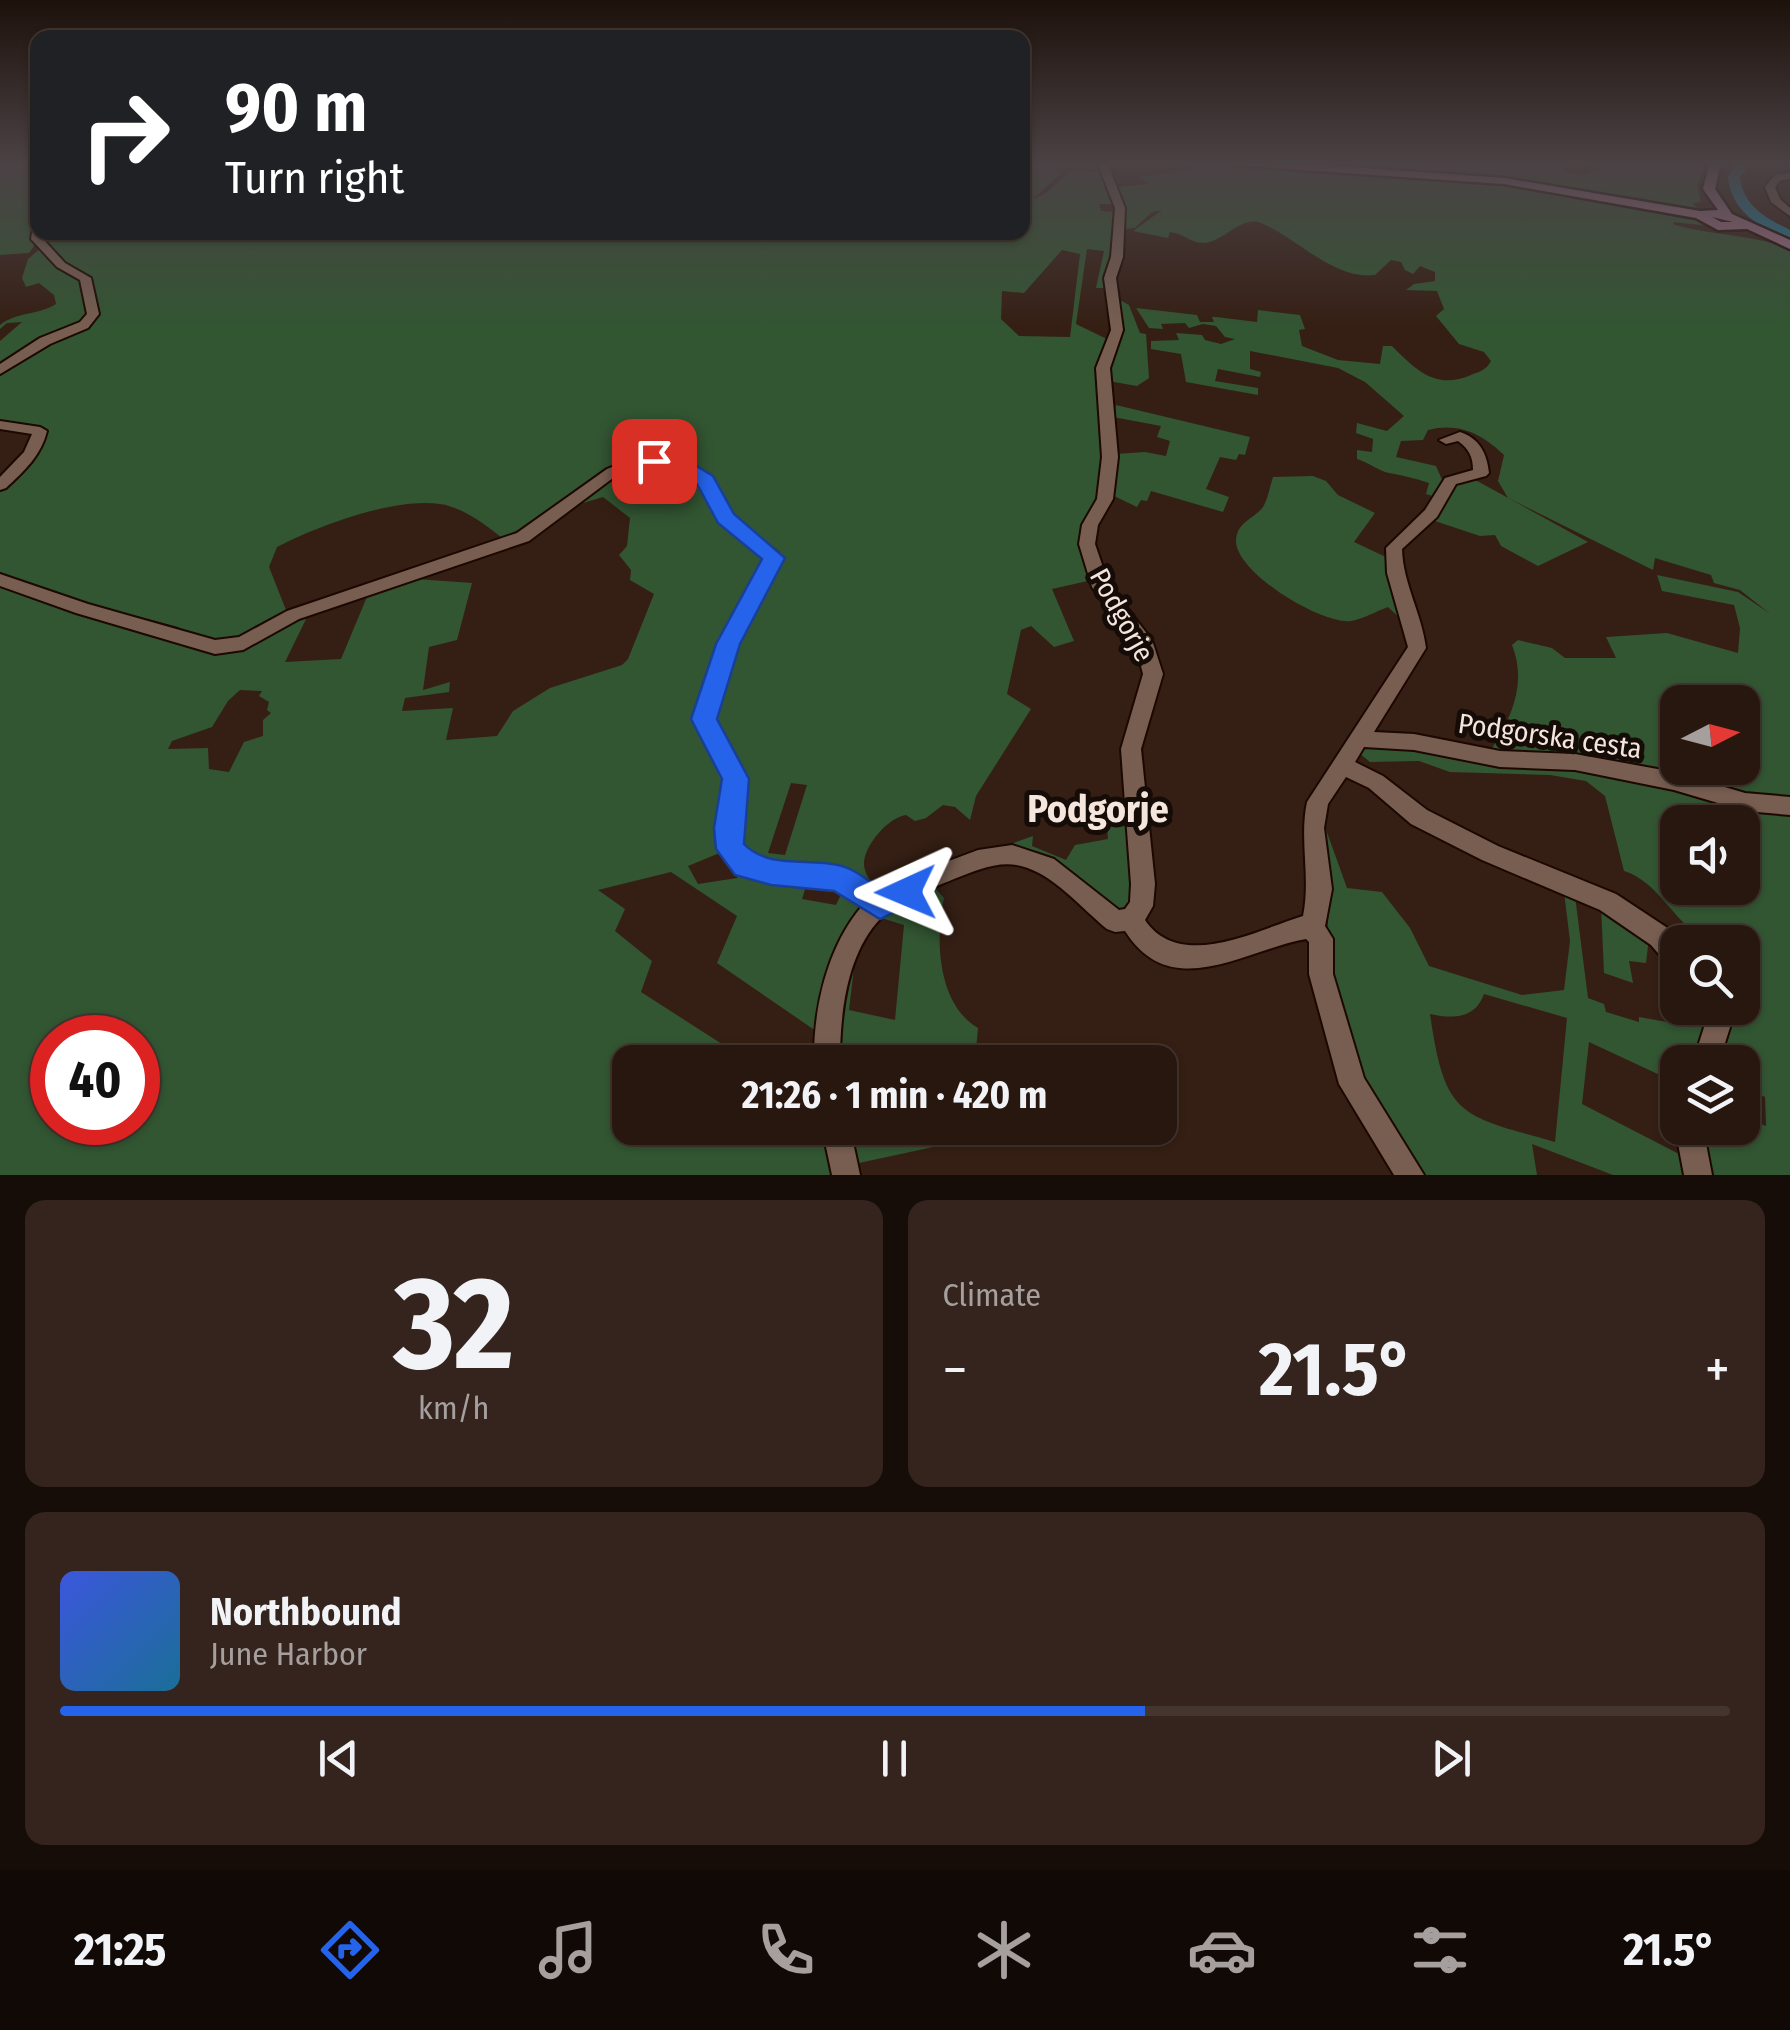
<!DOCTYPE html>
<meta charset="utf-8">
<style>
body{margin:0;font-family:"Fira Sans Condensed",sans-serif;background:#34241d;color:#f1f3f6;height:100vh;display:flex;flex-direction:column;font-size:38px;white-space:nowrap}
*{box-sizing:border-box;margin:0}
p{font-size:32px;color:#a59f9e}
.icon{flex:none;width:55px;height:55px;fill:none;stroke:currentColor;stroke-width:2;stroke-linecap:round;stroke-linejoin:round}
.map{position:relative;height:1175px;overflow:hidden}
.side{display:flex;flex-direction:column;gap:25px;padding:25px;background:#160d08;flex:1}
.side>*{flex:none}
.banner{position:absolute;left:30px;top:30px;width:1000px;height:210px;border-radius:20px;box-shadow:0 2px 8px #0004,0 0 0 2px #44362f;background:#202124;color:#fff;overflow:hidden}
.needle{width:65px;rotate:84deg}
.fabs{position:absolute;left:1660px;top:685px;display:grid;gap:20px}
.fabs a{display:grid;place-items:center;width:100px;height:100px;border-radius:20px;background:#28170f;box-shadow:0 2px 8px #0004,0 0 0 2px #44362f;font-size:50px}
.speed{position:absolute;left:30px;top:1015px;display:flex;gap:20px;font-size:50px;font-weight:700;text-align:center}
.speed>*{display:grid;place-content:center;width:130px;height:130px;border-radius:50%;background:#28170f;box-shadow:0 2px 8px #0004,0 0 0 2px #44362f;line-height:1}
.speed .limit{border:15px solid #d22;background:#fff;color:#111}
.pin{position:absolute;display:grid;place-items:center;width:85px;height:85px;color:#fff;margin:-42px;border-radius:20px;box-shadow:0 5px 15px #0006}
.me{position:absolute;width:110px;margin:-55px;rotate:269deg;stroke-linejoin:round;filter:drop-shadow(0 0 8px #0008)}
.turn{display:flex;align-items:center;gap:35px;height:210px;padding:0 30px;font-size:45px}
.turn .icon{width:130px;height:130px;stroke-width:2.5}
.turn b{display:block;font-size:70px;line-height:85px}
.big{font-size:75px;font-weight:700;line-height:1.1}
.side .widget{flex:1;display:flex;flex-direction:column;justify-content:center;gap:15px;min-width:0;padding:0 35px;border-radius:20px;background:#34241d}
.side .dial{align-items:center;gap:0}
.dial b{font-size:130px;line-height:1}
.song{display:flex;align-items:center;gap:30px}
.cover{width:120px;height:120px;border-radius:15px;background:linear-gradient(135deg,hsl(230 70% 55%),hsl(200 70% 35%))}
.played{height:10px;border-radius:5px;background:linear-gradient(90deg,#2563eb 65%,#44362f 65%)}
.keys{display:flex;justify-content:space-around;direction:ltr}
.heat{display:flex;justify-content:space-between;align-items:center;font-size:55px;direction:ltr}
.side .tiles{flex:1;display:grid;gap:25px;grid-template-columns:1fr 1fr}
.widget:last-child{grid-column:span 2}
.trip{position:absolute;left:612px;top:1045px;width:565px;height:100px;border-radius:20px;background:#28170f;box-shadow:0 2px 8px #0004,0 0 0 2px #44362f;font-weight:700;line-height:100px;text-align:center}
.tabs{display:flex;height:160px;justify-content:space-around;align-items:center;background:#100906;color:#a59f9e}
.tabs .icon{width:70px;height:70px}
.tabs .current{color:#2563eb}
.tabs b{font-size:45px;color:#f1f3f6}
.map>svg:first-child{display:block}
.green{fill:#325532;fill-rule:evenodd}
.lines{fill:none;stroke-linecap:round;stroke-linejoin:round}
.river{fill:#1e7b96;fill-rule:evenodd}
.minor-casing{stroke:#1c0801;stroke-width:4}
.major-casing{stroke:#1c0801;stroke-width:5}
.minor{fill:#785e51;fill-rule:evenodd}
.major{fill:#9e7086;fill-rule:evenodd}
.route{fill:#2563eb;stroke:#184099;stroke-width:2.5}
.labels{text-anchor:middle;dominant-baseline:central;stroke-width:10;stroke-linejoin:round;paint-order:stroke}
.street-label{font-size:28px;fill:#f4e5dd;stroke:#160c07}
.near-quarter-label{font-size:38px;font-weight:bold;fill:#f4e5dd;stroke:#160c07}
</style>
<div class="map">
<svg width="1790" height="1175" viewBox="0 0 1790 1175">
<rect width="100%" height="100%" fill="#351f14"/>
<g class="green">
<path d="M0 162H37V220L32 239 34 246 29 253 0 255Z"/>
<path d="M1023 162H1099L1093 169 1051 167 1061 173 1033 199 1046 193 1070 171H1098L1116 204H1099L1101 211 1117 212 1106 288H1096L1104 251 1087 249 1076 324 1111 341 1104 354 1106 476 1083 553 1092 580 1052 589 1074 641 1054 647 1031 626 1021 630 1007 694 1031 709 976 796 970 820 955 807 943 805 926 818 915 821 906 815C889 817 864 845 864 864 864 872 870 880 874 887L839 869 759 862 737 848 736 816 708 711 754 604 777 567 780 552C766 538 742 532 730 517 718 503 718 483 703 471 640 420 557 514 507 542 489 527 463 507 440 504 394 497 318 526 277 547L269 567 288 615 238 641 222 644 190 637 178 627 152 620 96 609 0 574V490C16 475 48 454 46 430L0 422V372C12 365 23 356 35 349 56 338 88 334 99 312L89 277 65 265 39 233 1022 232ZM1062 250 1080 254 1070 337 1019 336 1001 319 1002 291 1024 293ZM791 783 807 785 785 855 768 853Z"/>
<path d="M1105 162C1270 162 1437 172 1600 200 1634 206 1681 207 1710 226L1673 222 1675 225C1714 236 1753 234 1790 249V1175H1699L1694 1128H1742L1743 1116 1766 1126 1765 1097 1743 1087 1742 1062H1714L1726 1037 1728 1013 1755 1014 1743 990 1742 942H1678L1671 946 1679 940 1701 936C1671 919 1659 882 1624 871L1605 796 1586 781 1550 775 1450 772 1419 761 1370 762 1359 753 1361 745 1491 750C1512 717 1527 683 1512 645L1518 640 1552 648 1565 658H1616L1606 637 1667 633 1738 653 1740 628 1734 605 1662 591 1657 575 1738 592 1769 613 1740 590 1714 583 1711 575 1655 558 1653 570 1508 498 1498 481 1504 455C1482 434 1459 422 1428 430L1423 440 1401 441 1396 457 1436 466 1443 482 1439 498 1426 494 1429 483C1414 478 1401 475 1389 473 1379 471 1368 462 1357 459V450L1372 452 1373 439 1356 433 1357 423 1387 431 1404 416 1365 382 1338 368 1250 351V369L1261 372 1260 377 1218 369 1215 381 1258 388V395L1186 382 1181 354 1151 349V341L1179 340 1176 333 1202 335 1205 340 1221 344 1235 339 1225 337 1216 326 1203 324 1189 328 1185 323 1161 324 1163 329 1149 328 1136 308 1197 315 1200 322H1214L1212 317H1216L1257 322 1258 310 1300 315 1305 329 1299 330 1302 346 1338 360 1380 364 1383 346H1392C1417 371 1436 390 1471 375 1481 371 1486 370 1491 361L1484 352 1459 344 1436 316 1444 309 1437 291 1406 290 1414 284 1435 281V272L1420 266 1413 274 1405 270 1401 262 1391 260 1375 275C1333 280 1298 238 1261 223 1241 215 1224 242 1204 243 1190 243 1185 234 1170 232L1168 238 1133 231 1162 210 1152 212 1135 228 1123 229 1122 201 1115 187 1149 184 1139 177 1187 170 1197 165ZM1678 702H1742V768H1678ZM1678 822H1742V888H1678Z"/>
<path d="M1256 162H1567L1562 172 1582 175 1599 169 1582 163 1705 162 1697 186 1701 202 1693 203 1697 209 1687 210 1486 178Z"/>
<path d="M41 248 52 263 81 278 91 314 86 321 0 366V341L22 322 7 323 0 329V325C16 312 39 315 56 304L54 295 39 283 26 287 22 278 28 259Z"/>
<path d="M1118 299 1129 305 1140 333 1146 334 1149 378 1137 386 1108 381Z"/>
<path d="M1116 405 1250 437 1245 455 1239 454 1236 460 1220 457 1206 489 1229 497 1223 512 1151 491 1147 501 1141 500 1137 507 1112 495 1115 454 1145 452 1166 456 1170 441 1157 437 1161 426 1113 417Z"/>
<path d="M656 465 690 474 703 483 767 562C741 610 709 658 697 712L730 777 722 852 688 866 698 884 737 878 741 866 808 880 802 899 836 905 845 886 857 895 859 907 838 955 816 1031 717 963 737 916 671 872 598 890 625 909 615 931 652 961 641 992 750 1062H630V1128H829L840 1175H0V585L210 652 310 611 285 662 341 659 369 592 416 579 472 583 457 640 429 647 423 690 450 682 449 692 405 698 402 711 453 708 446 740 497 736 513 711 550 688 622 665 628 659 654 594 630 580 631 570 619 555 627 546 630 518 603 497 573 506 613 476ZM240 690 262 691 259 696 269 702 267 710 271 713 263 720V736L244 742 229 772 209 769 208 748 168 749 172 741 212 727 228 701ZM52 1038H138V1122H52Z"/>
<path d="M1313 476 1326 481 1338 495 1375 513 1354 542 1388 558 1405 623 1388 607C1377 611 1363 619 1351 621 1322 625 1236 573 1236 541 1237 521 1253 520 1263 507 1268 499 1270 486 1273 477Z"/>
<path d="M1470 477 1588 542 1538 566 1501 546 1495 535 1480 536 1429 519 1458 480Z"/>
<path d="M1320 813 1347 888 1382 892 1410 928 1429 966 1522 995 1564 990 1570 941 1564 892 1575 896 1588 998 1604 1004 1606 1012 1639 1022V1017L1695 1027 1690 1008H1710L1714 1029 1699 1062H1678L1677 1083 1589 1042 1582 1104 1685 1157 1689 1175H1613L1532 1144 1537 1175H1418L1358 1088 1327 960 1328 902ZM1484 994 1567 1018 1555 1142C1460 1115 1445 1118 1430 1014 1453 1019 1475 1019 1484 994Z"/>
<path d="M1107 825 1132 827 1136 903 1117 914 1074 886 991 851 1033 836 1032 846 1066 860 1075 845 1108 839Z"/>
<path d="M932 885 944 898C935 938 937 1004 978 1028L975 1062H832L830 1043 857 942 849 1010 895 1020 904 925 875 916Z"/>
<path d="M1601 906 1649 938 1646 963 1629 961 1633 983 1604 973Z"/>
<path d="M846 1128H981L975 1138 859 1163 861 1175H858Z"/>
</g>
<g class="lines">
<path class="river" d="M1731 162H1743L1746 170 1740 177C1743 206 1766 218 1790 230V239C1760 229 1730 210 1728 176L1734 169Z"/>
<defs>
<g id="minor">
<path d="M1097 162H1107L1125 208 1123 257 1116 278 1123 330 1110 368 1118 457 1113 499 1098 525 1095 544 1109 585 1152 640 1163 674 1141 749 1155 884 1153 906 1145 920C1180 972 1257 930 1303 916 1311 877 1299 840 1307 802L1408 647 1387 573 1386 548 1425 510 1445 478 1473 470C1473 457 1469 449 1458 441L1446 444 1439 440 1460 432C1479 438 1487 453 1489 473L1486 476 1456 484 1437 517 1402 549C1403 584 1422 614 1426 648L1374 732 1414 734 1500 751 1575 754 1674 772 1745 793 1790 797V815L1745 811 1674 790 1575 770 1500 767 1414 750 1364 747 1355 762 1383 776 1427 810 1498 846 1616 894 1669 929 1680 942H1678V969L1669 966 1651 945 1600 910 1482 860 1411 824 1369 788 1346 777 1328 804 1324 828 1332 889 1325 926 1333 939V974L1364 1078 1424 1175H1394L1339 1084 1309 974V942L1306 939C1244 950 1171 1004 1125 931L1115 932 1107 929C1081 908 1054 874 1021 866 998 860 975 871 954 879 930 889 900 899 881 918 846 954 840 1015 840 1062H814C813 1010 827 947 862 906L836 888 771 882 746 876 738 873 722 856 717 828 725 779 694 719 719 644 765 559 719 522 700 483 678 470 655 466H638L617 475 529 541 299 619 243 650 215 654 76 613 0 586V574L88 604 215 640 239 637 287 611 517 533 607 469 631 459 655 456 688 463 711 477 732 515 782 558 737 644 714 719 747 779 739 828 741 845 753 858 771 862 840 868 879 891 914 874 978 850 1012 845 1054 859 1119 910 1125 909 1130 902 1131 884 1121 749 1143 674 1136 647 1092 587 1079 544 1082 525 1097 499 1102 457 1096 368 1111 330 1104 278 1111 257 1115 208Z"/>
<path d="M1790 173V179L1781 180 1775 187 1780 199 1790 208V216L1771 202 1765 187 1775 175Z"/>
<path d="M38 224V232H42V238L65 263 91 278 99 314 88 328 50 344 0 374V364L40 338 80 322 87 314 80 280 57 267 31 239 33 227Z"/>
<path d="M0 421 40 427 47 431C41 456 24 471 6 488L0 490V477L24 452 32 434 0 429Z"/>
<path d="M1705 1008H1730L1732 1021 1719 1062H1693L1706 1021Z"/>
<path d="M1678 1122V1128H1703L1712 1175H1684L1675 1128Z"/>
<path d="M822 1128H850L860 1175H832Z"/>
</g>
<path id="major" d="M1227 162H1281L1504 178 1700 211 1718 210 1703 189 1709 166 1707 162H1718L1720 166 1715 189 1732 214 1790 240V249L1747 229 1718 230 1696 218 1504 184 1232 165ZM1712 217 1733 222H1721Z"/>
</defs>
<use href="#minor" class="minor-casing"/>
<use href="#major" class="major-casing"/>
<use href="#minor" class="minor"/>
<use href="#major" class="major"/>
</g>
<linearGradient id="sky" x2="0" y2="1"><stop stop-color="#1d110b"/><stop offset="0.5" stop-color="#4b4245"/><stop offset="1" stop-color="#4b4245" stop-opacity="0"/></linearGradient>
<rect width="1790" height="327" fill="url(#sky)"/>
<path class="route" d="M654 455 690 462 713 476 734 514 785 558 740 644 717 719 749 779 744 844C768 869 807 858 838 865 854 868 868 881 881 889L906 878 917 882 921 892 917 901 880 919 834 891 771 885 735 875 716 849 714 828 722 779 691 719 716 644 762 559 718 523 697 484 677 471 648 465 645 461Z"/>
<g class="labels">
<g class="street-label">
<text transform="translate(1122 615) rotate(61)">Podgorje</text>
<text transform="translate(1550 736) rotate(8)">Podgorska cesta</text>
</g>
<g class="near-quarter-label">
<text x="1098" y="809">Podgorje</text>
</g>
</g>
</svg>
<div class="fabs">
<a><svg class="needle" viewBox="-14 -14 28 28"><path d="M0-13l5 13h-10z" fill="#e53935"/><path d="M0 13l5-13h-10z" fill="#a59f9e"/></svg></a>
<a><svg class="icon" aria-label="sound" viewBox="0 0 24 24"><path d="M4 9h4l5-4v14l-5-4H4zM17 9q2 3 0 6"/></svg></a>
<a><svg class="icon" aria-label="search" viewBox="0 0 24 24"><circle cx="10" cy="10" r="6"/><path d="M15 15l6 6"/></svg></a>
<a><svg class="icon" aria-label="layers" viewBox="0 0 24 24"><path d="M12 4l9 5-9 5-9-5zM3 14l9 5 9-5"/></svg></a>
</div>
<div class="speed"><div class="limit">40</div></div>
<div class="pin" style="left:654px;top:461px;background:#d93025"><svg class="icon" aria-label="arrive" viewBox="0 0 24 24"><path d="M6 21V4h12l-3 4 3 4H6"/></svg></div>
<svg class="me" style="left:906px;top:892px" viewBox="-20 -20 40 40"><path d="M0-17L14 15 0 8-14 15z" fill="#2563eb" stroke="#fff" stroke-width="4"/></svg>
<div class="trip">21:26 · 1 min · 420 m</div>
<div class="banner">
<div class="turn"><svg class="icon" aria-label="right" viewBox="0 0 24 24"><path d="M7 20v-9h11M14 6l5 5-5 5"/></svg><div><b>90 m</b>Turn right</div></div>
</div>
</div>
<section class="side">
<div class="tiles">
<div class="widget dial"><b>32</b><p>km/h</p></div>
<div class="widget"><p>Climate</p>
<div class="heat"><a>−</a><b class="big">21.5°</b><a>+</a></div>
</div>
<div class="widget">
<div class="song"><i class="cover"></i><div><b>Northbound</b><p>June Harbor</p></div></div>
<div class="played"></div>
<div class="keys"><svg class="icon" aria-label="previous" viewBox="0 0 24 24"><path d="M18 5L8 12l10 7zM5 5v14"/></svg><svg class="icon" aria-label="pause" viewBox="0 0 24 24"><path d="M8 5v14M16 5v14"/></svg><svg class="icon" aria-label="next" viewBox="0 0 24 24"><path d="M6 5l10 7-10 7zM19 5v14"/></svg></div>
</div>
</div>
</section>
<nav class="tabs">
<b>21:25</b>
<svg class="icon current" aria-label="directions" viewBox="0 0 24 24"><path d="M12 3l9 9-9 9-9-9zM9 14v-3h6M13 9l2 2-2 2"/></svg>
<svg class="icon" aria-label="music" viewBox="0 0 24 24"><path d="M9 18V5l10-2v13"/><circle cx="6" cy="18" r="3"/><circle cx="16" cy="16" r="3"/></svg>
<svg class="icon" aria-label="phone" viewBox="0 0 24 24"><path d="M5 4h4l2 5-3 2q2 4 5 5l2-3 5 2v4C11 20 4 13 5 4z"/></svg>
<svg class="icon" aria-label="climate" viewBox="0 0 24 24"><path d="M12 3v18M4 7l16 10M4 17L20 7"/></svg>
<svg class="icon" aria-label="car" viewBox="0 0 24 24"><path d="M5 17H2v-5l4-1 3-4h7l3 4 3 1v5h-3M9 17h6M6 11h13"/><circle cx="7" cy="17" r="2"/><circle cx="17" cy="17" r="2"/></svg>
<svg class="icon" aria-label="filters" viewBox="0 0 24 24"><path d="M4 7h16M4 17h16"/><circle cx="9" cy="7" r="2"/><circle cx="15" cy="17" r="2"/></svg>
<b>21.5°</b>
</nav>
